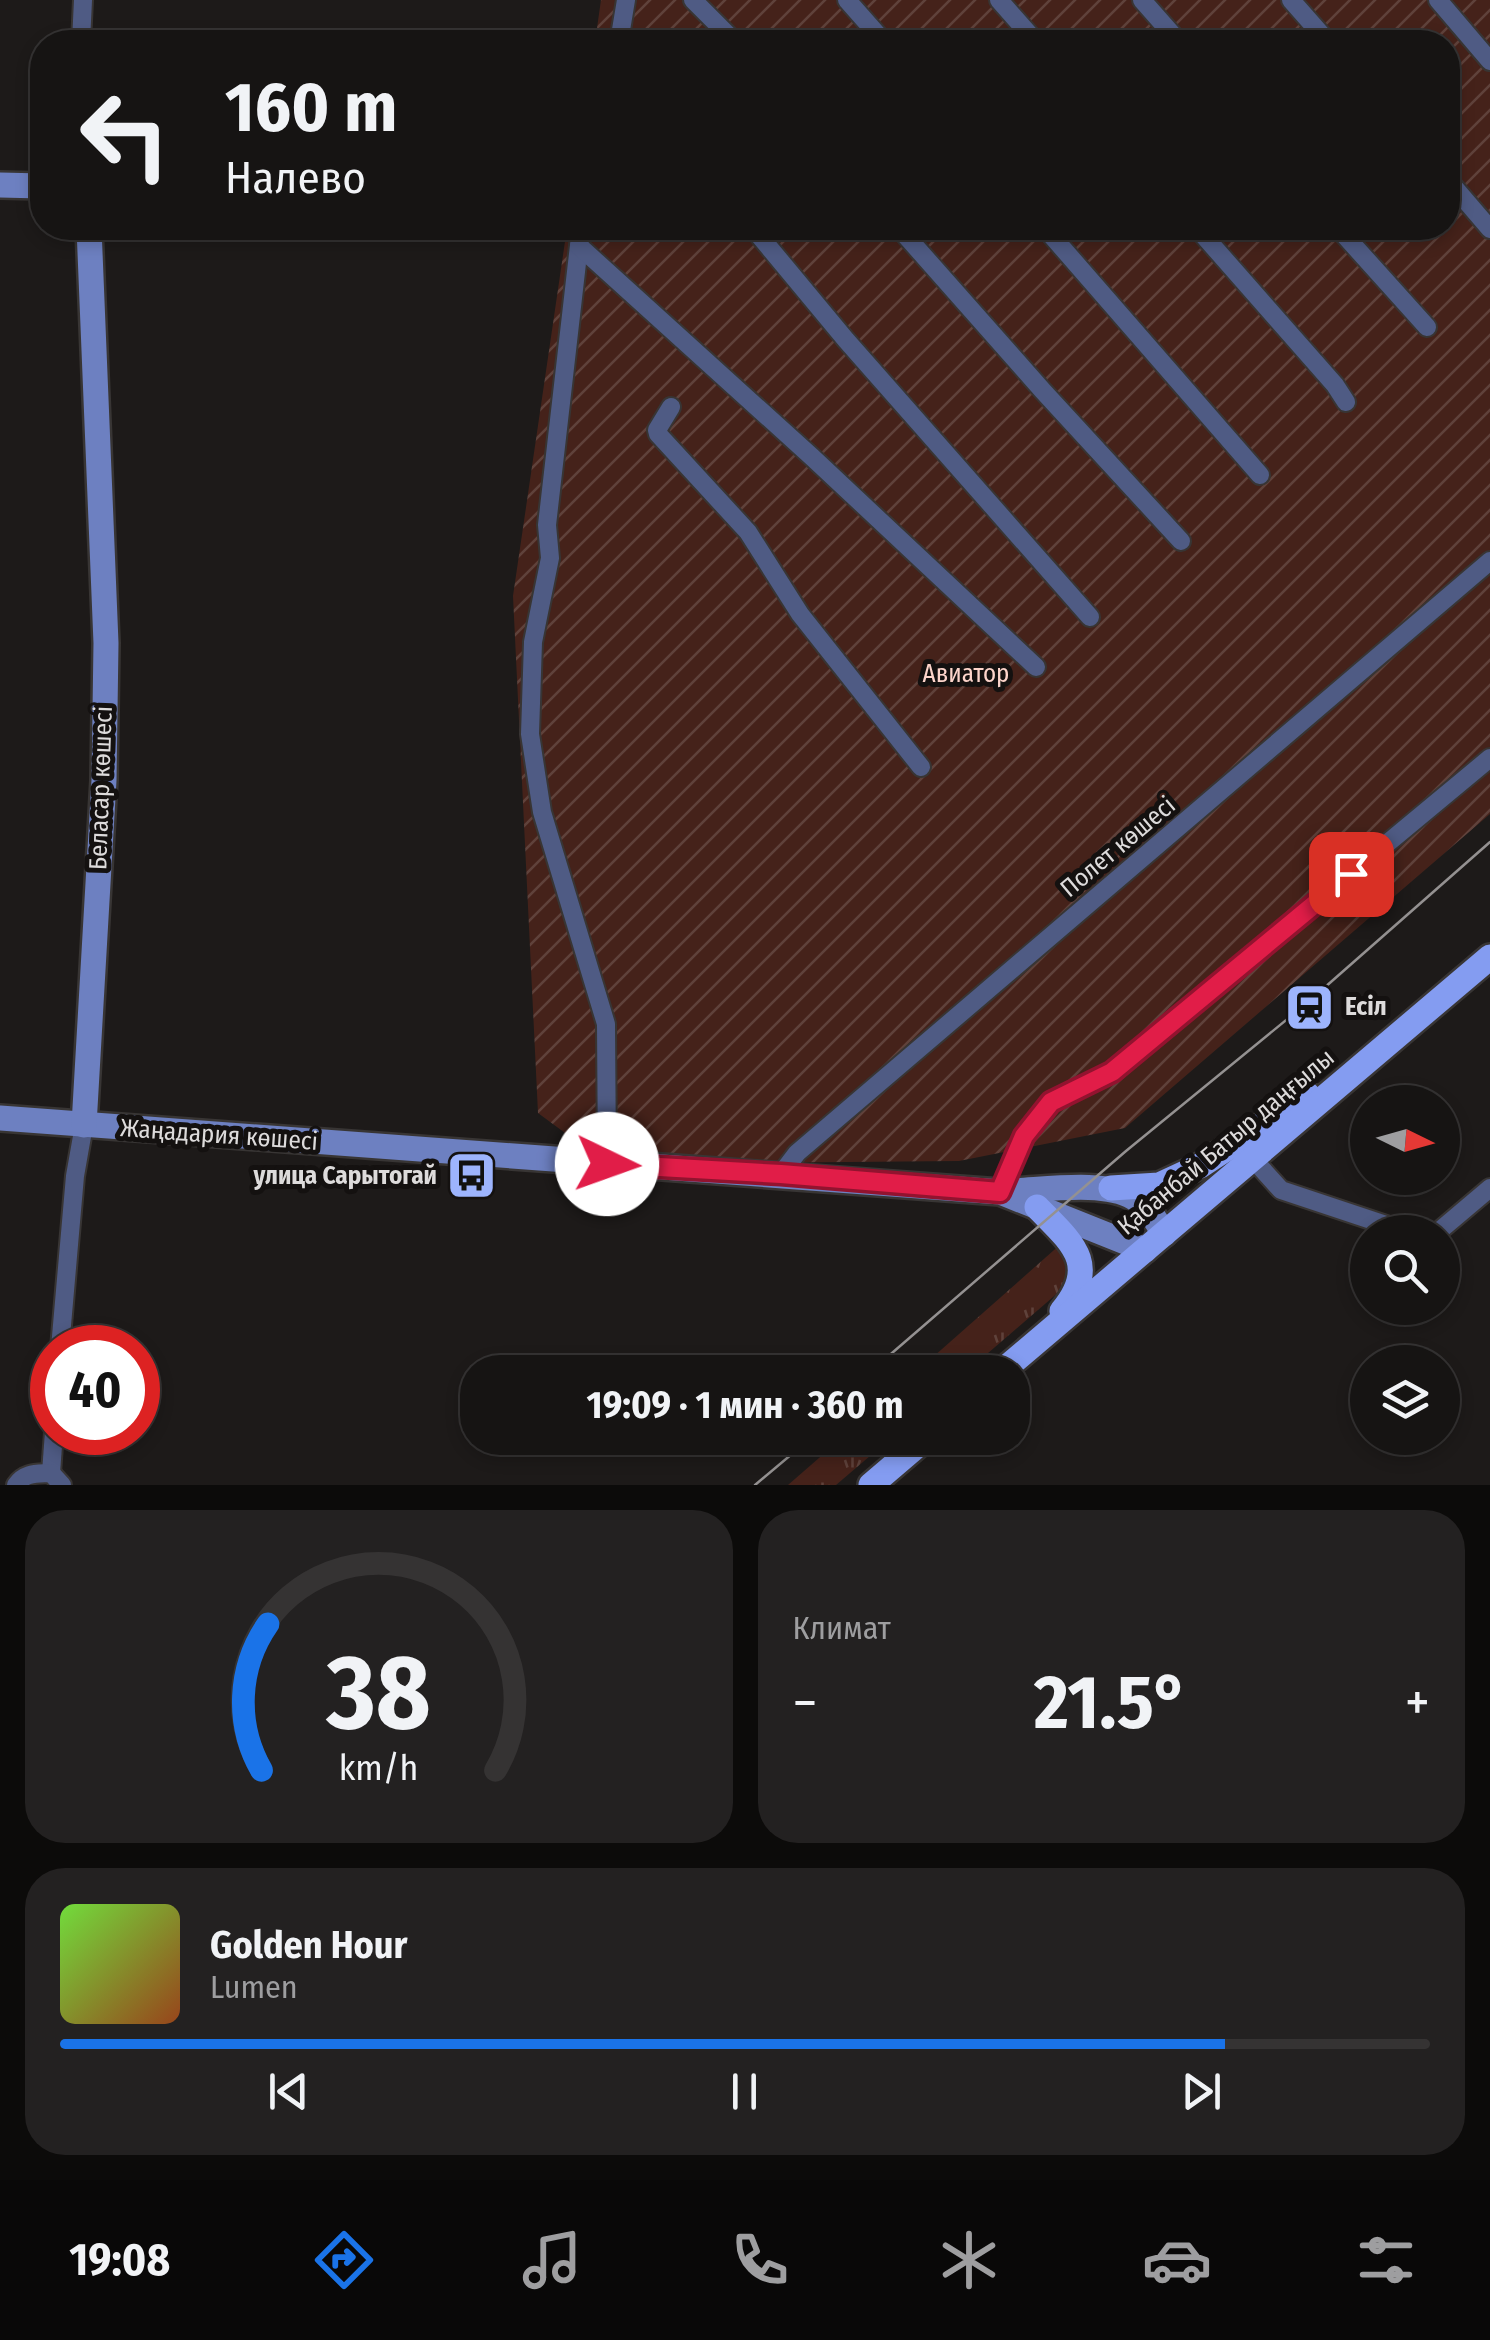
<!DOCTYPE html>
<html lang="ru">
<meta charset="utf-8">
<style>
body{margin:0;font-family:"Fira Sans Condensed",sans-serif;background:#232121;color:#f1f3f6;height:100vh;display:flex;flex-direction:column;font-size:38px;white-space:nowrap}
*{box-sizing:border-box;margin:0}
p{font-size:32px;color:#9e9ea0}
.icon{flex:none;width:55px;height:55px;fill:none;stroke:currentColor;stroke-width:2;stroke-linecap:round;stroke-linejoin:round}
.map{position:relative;height:1485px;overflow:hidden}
.details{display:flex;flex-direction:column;gap:25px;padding:25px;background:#0c0b0a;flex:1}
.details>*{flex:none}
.guide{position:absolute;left:30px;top:30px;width:1430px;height:210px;border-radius:40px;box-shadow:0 5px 15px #0003,0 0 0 2px #353333;background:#161413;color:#f1f3f6;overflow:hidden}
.needle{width:65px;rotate:95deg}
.fabs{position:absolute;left:1350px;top:1085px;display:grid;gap:20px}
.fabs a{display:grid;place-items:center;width:110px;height:110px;border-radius:50%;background:#161413;box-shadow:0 5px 15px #0003,0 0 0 2px #353333;font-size:50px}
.speed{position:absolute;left:30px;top:1325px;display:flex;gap:20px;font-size:50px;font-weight:700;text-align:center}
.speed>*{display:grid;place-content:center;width:130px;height:130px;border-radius:50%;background:#161413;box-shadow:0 5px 15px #0003,0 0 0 2px #353333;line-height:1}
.speed .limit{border:15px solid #d22;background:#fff;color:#111}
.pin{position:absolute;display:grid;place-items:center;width:85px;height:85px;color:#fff;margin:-42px;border-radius:20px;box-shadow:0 5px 15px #0006}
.me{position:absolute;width:110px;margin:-55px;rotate:93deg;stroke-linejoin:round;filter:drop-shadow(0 0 8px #0008)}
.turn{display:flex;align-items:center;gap:35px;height:210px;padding:0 30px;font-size:45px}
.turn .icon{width:130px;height:130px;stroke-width:2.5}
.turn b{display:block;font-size:70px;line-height:85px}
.big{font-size:75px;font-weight:700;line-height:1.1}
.details .tile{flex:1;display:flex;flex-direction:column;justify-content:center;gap:15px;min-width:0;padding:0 35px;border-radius:40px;background:#232121}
.details .dial{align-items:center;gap:0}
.dial svg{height:260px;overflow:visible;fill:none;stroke:#353333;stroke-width:7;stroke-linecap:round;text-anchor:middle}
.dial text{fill:#f1f3f6;stroke:none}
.song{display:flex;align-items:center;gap:30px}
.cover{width:120px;height:120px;border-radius:15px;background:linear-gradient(135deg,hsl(100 70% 55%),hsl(20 70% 35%))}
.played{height:10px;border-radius:5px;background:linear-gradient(90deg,#1a73e8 85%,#353333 85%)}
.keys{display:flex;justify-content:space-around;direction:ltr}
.heat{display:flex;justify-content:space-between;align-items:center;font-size:55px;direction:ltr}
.details .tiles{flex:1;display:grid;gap:25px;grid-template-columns:1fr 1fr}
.tile:last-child{grid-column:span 2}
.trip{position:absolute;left:460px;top:1355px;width:570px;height:100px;border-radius:40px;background:#161413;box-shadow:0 5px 15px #0003,0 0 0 2px #353333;font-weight:700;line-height:100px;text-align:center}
.dock{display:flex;height:160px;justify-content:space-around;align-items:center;background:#090808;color:#9e9ea0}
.dock .icon{width:70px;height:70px}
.dock .on{color:#1a73e8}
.dock b{font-size:45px;color:#f1f3f6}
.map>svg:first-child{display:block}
.grass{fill:url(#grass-tufts)}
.garden{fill:url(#garden-furrows)}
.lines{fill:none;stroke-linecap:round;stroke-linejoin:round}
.street-casing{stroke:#383534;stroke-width:22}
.secondary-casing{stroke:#383534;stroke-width:30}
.primary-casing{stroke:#383534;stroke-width:30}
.street{stroke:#4f5b84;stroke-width:18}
.secondary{stroke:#6d80c1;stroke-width:25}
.primary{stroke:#849cf1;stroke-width:25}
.tram{stroke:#949191;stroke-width:2.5}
.route-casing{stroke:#92132f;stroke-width:25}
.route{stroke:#e11d48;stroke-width:18}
.labels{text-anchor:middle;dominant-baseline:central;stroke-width:10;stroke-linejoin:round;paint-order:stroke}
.park-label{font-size:25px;fill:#fdd5cb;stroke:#141110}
.street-label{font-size:25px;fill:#dddbdb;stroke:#141110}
.poi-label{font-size:25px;font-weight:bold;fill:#dddbdb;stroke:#141110;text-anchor:start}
</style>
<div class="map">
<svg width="1490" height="1485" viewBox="0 0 1490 1485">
<defs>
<pattern id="grass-tufts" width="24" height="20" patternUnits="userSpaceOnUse" patternTransform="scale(2.5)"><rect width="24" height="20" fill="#45221a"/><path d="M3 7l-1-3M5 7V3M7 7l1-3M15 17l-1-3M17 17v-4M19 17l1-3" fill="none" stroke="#5f423b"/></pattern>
<pattern id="garden-furrows" width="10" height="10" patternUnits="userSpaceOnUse" patternTransform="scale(2.5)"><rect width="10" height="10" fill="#45221a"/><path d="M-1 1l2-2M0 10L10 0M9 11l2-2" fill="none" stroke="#5f423b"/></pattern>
</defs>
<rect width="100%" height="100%" fill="#1d1a19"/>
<g class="grass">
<path d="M1062 1243 1071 1262 1060 1291 966 1372H916Z"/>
<path d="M842 1438H891L836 1485H788Z"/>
</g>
<path class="garden" d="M601 0H1490V814L1125 1128 959 1161 607 1164 538 1113 513 596 567 228H1448V42H595Z"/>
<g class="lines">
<defs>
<g id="street">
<path d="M693 0 735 42"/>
<path d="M847 0 884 42"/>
<path d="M999 0 1036 42"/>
<path d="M1142 0 1179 42"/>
<path d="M1291 0 1328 42"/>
<path d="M1438 0 1490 61"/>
<path d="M81 42 83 0"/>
<path d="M619 42 626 0"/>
<path d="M1448 180 1490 229"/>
<path d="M581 228 547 525 550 558 533 642 530 734 542 812 606 1024 607 1164"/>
<path d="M753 228 846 340 1090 617"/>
<path d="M899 228 1043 391 1181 541"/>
<path d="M1045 228 1260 475"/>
<path d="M1197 228 1335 385 1346 402"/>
<path d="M1338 228 1427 327"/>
<path d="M579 246 812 457 1036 667"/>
<path d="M671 407 657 430 658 434 748 532 800 614 921 767"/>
<path d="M1253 1159 1281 1190 1407 1232"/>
<path d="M781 1174 797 1153 1490 561"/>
<path d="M1000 1192 1025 1136 1051 1102 1112 1072 1490 758"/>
<path d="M1438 1232 1490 1188"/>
<path d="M60 1348 75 1176 84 1125"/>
<path d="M51 1473 54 1432"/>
<path d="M16 1485C25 1472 37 1474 51 1473L62 1485"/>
</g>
<g id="secondary">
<path d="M0 185 42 186"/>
<path d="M0 1118 1000 1192 1145 1250"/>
<path d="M84 1125 104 780 106 643 89 228"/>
<path d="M1010 1191C1043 1190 1106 1180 1134 1198 1148 1207 1156 1220 1164 1234"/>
</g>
<g id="primary">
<path d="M1111 1188 1159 1185 1200 1166 1308 1095"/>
<path d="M1037 1207C1071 1242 1101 1264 1062 1311"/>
<path d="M1001 1372 1490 957"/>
<path d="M871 1485 926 1438"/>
</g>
</defs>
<use href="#street" class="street-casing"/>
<use href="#secondary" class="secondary-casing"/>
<use href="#primary" class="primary-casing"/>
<use href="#street" class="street"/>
<use href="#secondary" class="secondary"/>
<use href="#primary" class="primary"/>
<g class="tram">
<path d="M870 1372 1126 1151 1307 1003 1490 842"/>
<path d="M755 1485 811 1438"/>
</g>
</g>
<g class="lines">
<defs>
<path id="route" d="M607 1164 781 1174 1000 1192 1024 1136 1051 1102 1112 1072 1351 874"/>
</defs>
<use href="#route" class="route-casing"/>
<use href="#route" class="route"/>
</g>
<defs>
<symbol id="station-square" viewBox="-11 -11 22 22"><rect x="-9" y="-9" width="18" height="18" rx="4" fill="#9db4fd" stroke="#141110"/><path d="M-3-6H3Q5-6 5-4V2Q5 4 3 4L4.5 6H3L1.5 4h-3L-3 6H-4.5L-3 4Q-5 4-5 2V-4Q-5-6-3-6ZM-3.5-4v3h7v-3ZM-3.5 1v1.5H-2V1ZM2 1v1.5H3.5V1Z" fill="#111"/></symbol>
<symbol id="bus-square" viewBox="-11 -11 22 22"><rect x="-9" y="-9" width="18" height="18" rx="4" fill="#9db4fd" stroke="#141110"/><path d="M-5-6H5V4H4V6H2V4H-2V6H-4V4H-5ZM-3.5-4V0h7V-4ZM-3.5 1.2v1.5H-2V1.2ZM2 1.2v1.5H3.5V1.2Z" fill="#111"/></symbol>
</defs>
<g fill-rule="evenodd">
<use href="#station-square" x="1282" y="980" width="55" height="55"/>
<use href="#bus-square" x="444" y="1148" width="55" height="55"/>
</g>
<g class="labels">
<g class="park-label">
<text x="966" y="674">Авиатор</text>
</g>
<g class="street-label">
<text transform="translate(101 788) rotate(-88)">Беласар көшесі</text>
<text transform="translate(1118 847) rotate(-40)">Полет көшесі</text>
<text transform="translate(219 1135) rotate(4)">Жаңадария көшесі</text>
<text transform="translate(1226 1142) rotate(-40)">Қабанбай Батыр даңғылы</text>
</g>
<g class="poi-label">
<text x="1345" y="1007">Есіл</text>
<text x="437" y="1176" text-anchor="end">улица Сарытогай</text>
</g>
</g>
</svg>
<div class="fabs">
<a><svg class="needle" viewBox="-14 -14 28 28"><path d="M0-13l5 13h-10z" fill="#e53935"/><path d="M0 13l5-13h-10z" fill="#9e9ea0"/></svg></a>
<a><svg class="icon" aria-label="search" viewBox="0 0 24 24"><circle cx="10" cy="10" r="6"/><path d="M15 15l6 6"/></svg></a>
<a><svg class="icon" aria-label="layers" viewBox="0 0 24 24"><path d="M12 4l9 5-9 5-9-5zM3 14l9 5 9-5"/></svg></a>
</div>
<div class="speed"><div class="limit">40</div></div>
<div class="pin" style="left:1351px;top:874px;background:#d93025"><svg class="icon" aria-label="arrive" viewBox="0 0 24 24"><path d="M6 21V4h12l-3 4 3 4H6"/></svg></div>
<svg class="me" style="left:607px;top:1164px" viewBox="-20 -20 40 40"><circle r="19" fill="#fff"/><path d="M0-13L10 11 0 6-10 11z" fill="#e11d48"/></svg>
<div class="trip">19:09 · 1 мин · 360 m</div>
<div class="guide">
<div class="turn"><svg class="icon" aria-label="left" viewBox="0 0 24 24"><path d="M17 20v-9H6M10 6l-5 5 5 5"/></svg><div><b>160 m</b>Налево</div></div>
</div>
</div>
<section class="details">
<div class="tiles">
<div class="tile dial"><svg viewBox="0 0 100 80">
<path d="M14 69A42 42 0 1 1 86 69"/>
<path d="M14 69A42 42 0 0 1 16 24" stroke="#1a73e8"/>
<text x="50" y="56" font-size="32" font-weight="700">38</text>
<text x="50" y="72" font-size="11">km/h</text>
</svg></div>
<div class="tile"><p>Климат</p>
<div class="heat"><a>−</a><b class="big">21.5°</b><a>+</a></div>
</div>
<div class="tile">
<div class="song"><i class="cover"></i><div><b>Golden Hour</b><p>Lumen</p></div></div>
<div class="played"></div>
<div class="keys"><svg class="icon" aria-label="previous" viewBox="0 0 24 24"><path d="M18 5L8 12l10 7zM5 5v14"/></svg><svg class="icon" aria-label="pause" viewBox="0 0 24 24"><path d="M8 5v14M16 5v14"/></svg><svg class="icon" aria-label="next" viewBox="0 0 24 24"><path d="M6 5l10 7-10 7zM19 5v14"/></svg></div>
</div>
</div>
</section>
<nav class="dock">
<b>19:08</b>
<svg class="icon on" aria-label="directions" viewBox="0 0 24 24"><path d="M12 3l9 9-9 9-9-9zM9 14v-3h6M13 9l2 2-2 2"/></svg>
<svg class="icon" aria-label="music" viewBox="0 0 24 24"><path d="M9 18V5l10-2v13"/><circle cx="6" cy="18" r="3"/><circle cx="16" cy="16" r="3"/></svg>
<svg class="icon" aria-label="phone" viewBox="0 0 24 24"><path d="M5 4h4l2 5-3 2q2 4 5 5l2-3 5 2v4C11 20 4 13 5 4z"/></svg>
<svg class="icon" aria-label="climate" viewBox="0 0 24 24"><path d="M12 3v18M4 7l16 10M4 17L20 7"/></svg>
<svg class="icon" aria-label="car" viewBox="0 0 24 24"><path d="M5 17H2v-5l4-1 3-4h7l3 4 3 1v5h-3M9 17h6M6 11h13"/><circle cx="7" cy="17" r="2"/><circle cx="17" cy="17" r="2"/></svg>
<svg class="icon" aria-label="filters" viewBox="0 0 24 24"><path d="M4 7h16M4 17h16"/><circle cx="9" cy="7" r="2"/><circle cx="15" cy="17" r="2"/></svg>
</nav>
